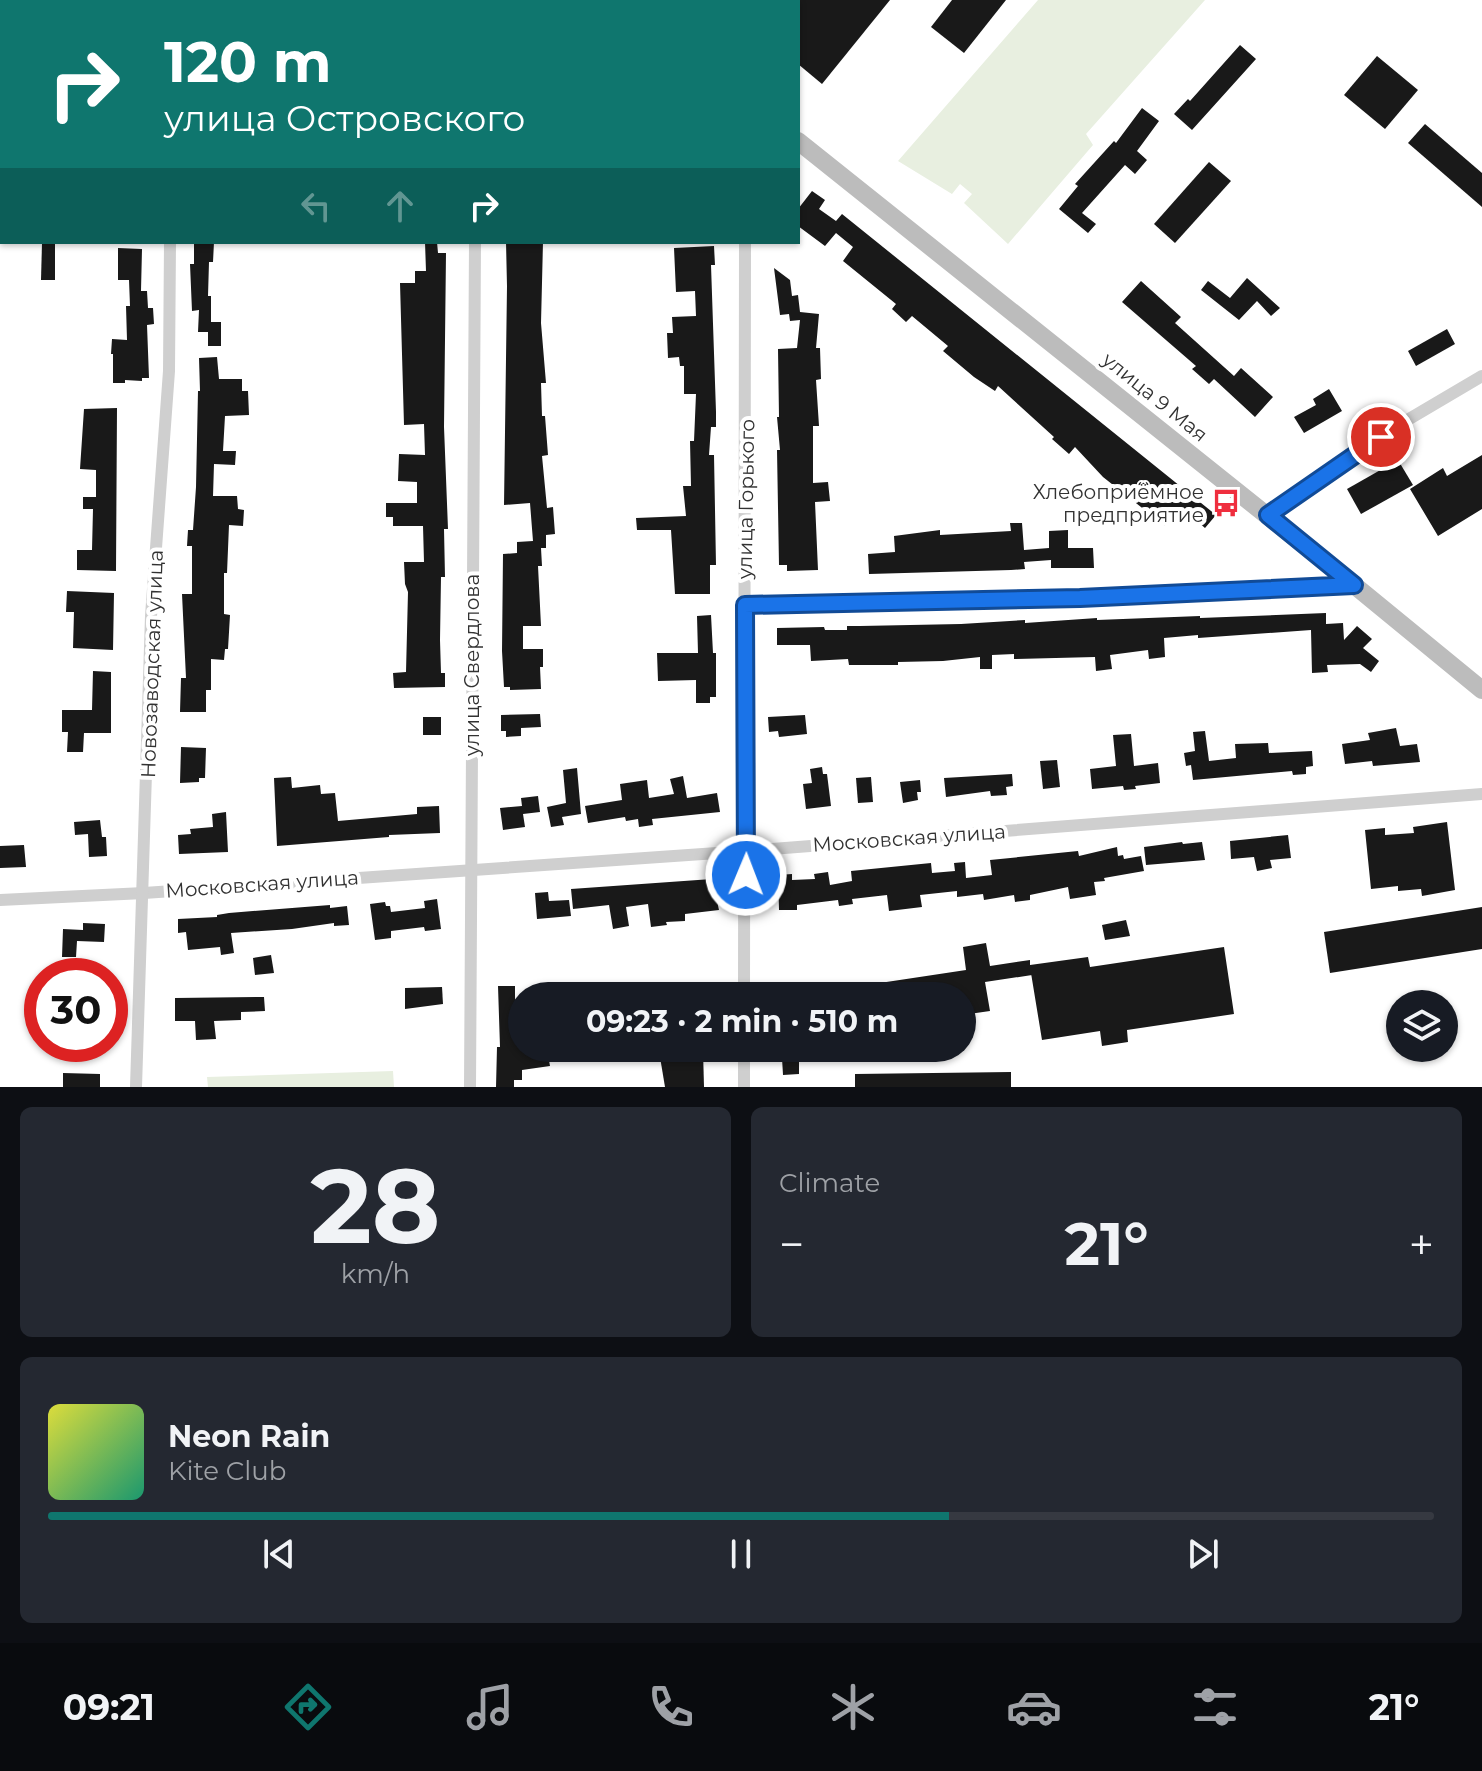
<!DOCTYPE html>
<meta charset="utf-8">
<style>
body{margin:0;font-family:Montserrat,sans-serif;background:#242831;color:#f1f3f6;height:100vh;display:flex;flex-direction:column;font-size:30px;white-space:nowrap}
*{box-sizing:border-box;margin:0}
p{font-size:26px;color:#9ea1a6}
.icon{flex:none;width:44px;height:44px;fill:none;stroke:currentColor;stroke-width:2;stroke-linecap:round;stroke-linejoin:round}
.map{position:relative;height:1087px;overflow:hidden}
.panel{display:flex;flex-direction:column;gap:20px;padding:20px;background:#0d0f14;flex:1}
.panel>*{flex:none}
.banner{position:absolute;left:0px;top:0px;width:800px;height:244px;box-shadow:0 2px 6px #0004;background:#0f766e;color:#fff;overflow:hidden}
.fabs{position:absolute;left:1386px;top:990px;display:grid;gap:16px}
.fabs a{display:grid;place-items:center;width:72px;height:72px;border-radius:50%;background:#171b24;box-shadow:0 2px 6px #0004;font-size:40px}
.speed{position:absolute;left:24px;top:958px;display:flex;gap:16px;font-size:40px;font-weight:700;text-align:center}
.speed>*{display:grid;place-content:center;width:104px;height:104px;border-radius:50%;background:#171b24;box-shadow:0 2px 6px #0004;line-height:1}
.speed .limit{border:12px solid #d22;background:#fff;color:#111}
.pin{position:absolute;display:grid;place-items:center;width:68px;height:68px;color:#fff;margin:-34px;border:4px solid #fff;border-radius:50%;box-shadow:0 2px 8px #0007}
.me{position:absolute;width:88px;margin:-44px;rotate:1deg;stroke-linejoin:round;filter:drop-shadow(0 0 6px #0008)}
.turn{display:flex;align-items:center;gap:28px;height:168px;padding:0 32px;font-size:36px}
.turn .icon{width:104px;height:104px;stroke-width:2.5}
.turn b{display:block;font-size:56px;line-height:68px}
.lanes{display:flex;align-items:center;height:76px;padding:0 32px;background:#0003;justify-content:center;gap:40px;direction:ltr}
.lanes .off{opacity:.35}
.big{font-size:60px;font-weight:700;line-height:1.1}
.panel .widget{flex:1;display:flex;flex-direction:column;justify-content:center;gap:12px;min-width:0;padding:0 28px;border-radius:12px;background:#242831}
.panel .dial{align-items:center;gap:0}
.dial b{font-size:104px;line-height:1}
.song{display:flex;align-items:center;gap:24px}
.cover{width:96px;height:96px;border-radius:12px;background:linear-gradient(135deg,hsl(60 70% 55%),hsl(160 70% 35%))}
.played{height:8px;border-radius:4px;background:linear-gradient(90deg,#0f766e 65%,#363941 65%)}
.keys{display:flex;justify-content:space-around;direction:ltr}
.heat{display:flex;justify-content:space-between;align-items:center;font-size:44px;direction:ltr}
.panel .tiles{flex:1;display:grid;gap:20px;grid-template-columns:1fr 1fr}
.widget:last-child{grid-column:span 2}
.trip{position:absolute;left:508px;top:982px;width:468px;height:80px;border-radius:40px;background:#171b24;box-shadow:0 2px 6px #0004;font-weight:700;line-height:80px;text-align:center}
.tabs{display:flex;height:128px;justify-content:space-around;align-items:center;background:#090b0e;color:#9ea1a6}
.tabs .icon{width:56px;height:56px}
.tabs .on{color:#0f766e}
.tabs b{font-size:36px;color:#f1f3f6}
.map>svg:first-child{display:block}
.green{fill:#e8efe0}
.building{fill:#191919}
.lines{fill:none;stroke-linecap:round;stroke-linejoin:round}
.street{stroke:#cfcfcf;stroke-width:12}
.secondary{stroke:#bcbcbc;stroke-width:18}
.route-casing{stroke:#114b97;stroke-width:20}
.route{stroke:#1a73e8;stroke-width:14}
.labels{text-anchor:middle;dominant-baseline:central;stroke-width:8;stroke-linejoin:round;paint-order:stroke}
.street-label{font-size:20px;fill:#323232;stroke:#fff}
.poi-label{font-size:20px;fill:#323232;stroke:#fff;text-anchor:end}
</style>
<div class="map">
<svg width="1482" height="1087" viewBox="0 0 1482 1087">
<rect width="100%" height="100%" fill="#fff"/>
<g class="green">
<path d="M1038 0H1205L1086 134 1093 145 1008 244 964 203 972 194 960 184 952 194 898 161Z"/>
<path d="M393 1071 394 1087H208L207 1077Z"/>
</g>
<g class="building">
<path d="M798 0H890L822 84 798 64Z"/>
<path d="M952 0H1006L964 53 931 27Z"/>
<path d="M1240 45 1256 59 1192 130 1174 114 1188 99 1190 101Z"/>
<path d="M1377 56 1418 90 1385 129 1344 95Z"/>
<path d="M1142 108 1159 121 1137 151 1147 160 1135 174 1125 165 1082 213 1096 224 1088 233 1059 209 1078 186 1075 184 1114 141 1116 143Z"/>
<path d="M1425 124 1482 173V207L1408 143Z"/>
<path d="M1209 162 1231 181 1175 243 1154 224Z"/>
<path d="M812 191 825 200 819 209 836 221 842 214 1216 515 1205 528 1182 508 1165 526 1103 477 1075 447 1069 454 1052 439 1054 437 998 386 995 391 974 377 943 351 948 346 912 316 906 322 892 309 896 304 843 261 853 247 836 233 825 246 798 226V209Z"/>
<path d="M194 242H214L213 262H209L208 296H211V322H221V346H208V332H198L199 310 192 311 190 264H194Z"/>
<path d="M425 242H437L438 253H446L444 427 448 529H444L445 577H441L440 640 441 673H445V687L394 688 393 673 406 672 408 592 405 584 404 562H424L423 526H393V517H386V503H417V482L398 481 399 454 425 455 424 424 404 425 400 283H415V271H426Z"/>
<path d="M506 242H543L541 323 546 383H541L542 416H545L548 455 542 456 547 508 553 507 555 534 546 535V548H541L542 566H538L541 626H523V649H543V667H540L541 689 510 690V687H504L502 651 503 554 517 553V542L533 541 530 503 504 505 507 286Z"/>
<path d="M42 243H55V280H41Z"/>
<path d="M714 246 715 265H711L716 412V427H711L709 455H714L716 565H710V594H675L671 530H637L636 518 686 516 683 486H691L690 441H694L696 394H684V366H680L679 357 668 358 667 333H673L672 317 696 316 695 291 676 292 674 248Z"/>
<path d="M118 248 142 249 141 291H147L148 308H153L154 324 147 325 149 378H142V381L125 380V383H113V354H111L112 339 127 340 126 306H130L129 280H118Z"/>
<path d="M774 268 790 280 792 296 798 295 800 312 819 314 816 348H820L821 379 816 380 819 426H813V483L828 482 830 501 815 502 818 570 787 571V565H779L777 450H780L777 417H779L778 349 797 348 800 320 790 321 789 314 780 315Z"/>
<path d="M1247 278 1280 308 1271 316 1257 301 1239 320 1201 290 1208 281 1230 298Z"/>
<path d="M1141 281 1181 317 1175 323 1234 376 1241 368 1273 397 1255 417 1214 379 1209 384 1192 369 1196 366 1122 302Z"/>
<path d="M1447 329 1455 344 1416 366 1408 351Z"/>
<path d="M217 357 219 379H242V391H248L249 415 225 416 223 451H236L235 465 214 464 213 496H237L238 509 244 510 243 526 229 525 227 573H224V614L230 615 228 649H225L224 660 211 659V690H206V712H180L181 678H186L182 594H192V546H187L188 530H193L196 487 198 391H200L199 358Z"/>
<path d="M1329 389 1342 411 1304 433 1294 417 1316 405 1313 399Z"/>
<path d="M117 408 116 571 77 570V550H92L93 509H83V497H96V470L80 469 84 409Z"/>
<path d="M1482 455V509L1438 536 1410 489 1443 468 1447 476Z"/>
<path d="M1398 460 1413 485 1361 514 1347 489Z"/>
<path d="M1010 523H1022L1024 550 1049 548V531L1068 530V548H1093L1094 568H1051V560L1024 562 1025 569 1011 570 869 574 868 554 895 552 894 536 940 530V535L1011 531Z"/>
<path d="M67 591 114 593 113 650 73 648 74 612H66Z"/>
<path d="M1326 613V624L1343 623 1344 640 1357 626 1372 639 1363 648 1379 661 1371 672 1360 664 1327 665 1328 672 1312 673 1311 630 1198 638V635L1164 638 1165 657 1149 659 1148 650 1110 655 1112 669 1096 671 1095 657 1014 659V654L992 655V669H980V657L943 661 898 662V665H849L848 659 811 661 810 645H777V628L824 627 825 630H847V626H860L961 624 1025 620V623L1097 618V620L1200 616V618Z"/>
<path d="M711 615 713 653H716V697H710V703H696V680L658 681 657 653H698L697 616Z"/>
<path d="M93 671 111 672V733H84L83 752H67L68 732H62V710H92Z"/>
<path d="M540 714 541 727 521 728V736L506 737V731H501V715Z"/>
<path d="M805 715 807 734 779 737 778 731 769 732 768 717Z"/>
<rect x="423" y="717" width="18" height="18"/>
<path d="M1396 728 1400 746 1417 744 1420 762 1373 766 1372 761 1345 764 1342 744 1370 740 1368 733Z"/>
<path d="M1205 731 1209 761 1236 758 1235 744 1268 743 1269 753 1312 751 1313 766 1306 767V774L1293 775 1292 771 1193 780 1191 765 1186 766 1184 753 1195 751 1193 732Z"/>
<path d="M1131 734 1134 766 1158 763 1160 783 1135 786 1136 789 1124 790 1123 786 1092 789 1090 769 1116 766 1113 735Z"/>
<path d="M181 747 206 748 205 778H199V782L180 783Z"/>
<path d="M1057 760 1060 787 1043 789 1040 761Z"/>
<path d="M822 767 823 774H827L831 806 806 809 803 784 812 783 810 769Z"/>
<path d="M577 768 581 814 562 817 564 825 551 827 547 807 566 803 563 770Z"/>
<path d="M1012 774 1013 786 1006 787 1007 795 991 796 990 791 946 797 944 778Z"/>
<path d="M683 776 687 798 717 793 720 812 652 819 653 825 639 827 638 819 626 821 625 817 588 823 585 806 622 800 620 784 647 780 649 798 674 794 670 779Z"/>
<path d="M291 777 292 788 320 785 321 794 335 793 338 821 417 814V807L439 806 440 833 389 835V837L277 846 274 778Z"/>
<path d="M871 777 873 802 858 803 856 778Z"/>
<path d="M920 780 921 792H917L918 800 903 803 900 782Z"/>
<path d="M538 796 540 812 523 814 525 827 503 830 500 808 522 806 521 798Z"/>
<path d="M226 812 228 852 179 854 178 835 191 834 190 829 213 827 212 814Z"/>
<path d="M100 820 102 837H106L107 856 89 857 88 834 75 835 74 822Z"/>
<path d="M1447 822 1455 890 1422 896 1421 889 1398 891V886L1371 889 1365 830 1385 828V835L1414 833 1413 827Z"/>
<path d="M1288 835 1291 858 1270 860 1272 868 1257 871 1254 857 1231 859 1230 841Z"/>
<path d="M1182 842 1183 844 1202 842 1205 860 1146 865 1144 847Z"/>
<path d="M24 845 26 867 0 868V846Z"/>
<path d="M1117 847 1118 856 1123 855 1124 859 1141 856 1144 871 1104 878 1105 881 1094 882 1096 895 1070 899 1068 887 1030 895V900L1015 902 1014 895 984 900 983 894 957 897V891L920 895 922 907 889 911 887 895 852 899 853 904 839 906 838 900 797 905V910H779L778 875 792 874V880L815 879 814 874 828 872 830 885 852 881 851 871 931 863 932 873 955 871 954 863 965 862 966 878 992 875 990 860 1078 851 1079 856Z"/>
<path d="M712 879 719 910 685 914V921L666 922 667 925 651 927 648 904 626 907 629 926 613 929 609 905 573 909 571 889Z"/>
<path d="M548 892 549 901 569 900 571 916 537 919 535 893Z"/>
<path d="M437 899 441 929 425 931 424 927 391 931V938L375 940 370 904 385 902 386 906H390L391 912 425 908 424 901Z"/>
<path d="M330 905V908L347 906 349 925 334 926V923L292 929 231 933 234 953 221 955 220 947 188 950 186 932 178 933V919L217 917V915L229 913Z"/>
<path d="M1482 907V949L1330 973 1324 932Z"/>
<path d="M1126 920 1130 936 1105 940 1102 925Z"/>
<path d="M83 923 105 924 104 942 77 941 76 957H62L63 929 83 930Z"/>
<path d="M986 943 990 966 1030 960V965L1088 957 1090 967 1224 947 1234 1014 1127 1030 1128 1042 1102 1046 1100 1031 1042 1040 1031 973 1032 975 985 982 990 1011 962 1015V996H840V989L966 970 963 947Z"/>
<path d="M271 955 274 973 255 975 253 958Z"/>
<path d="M498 986H515V1017H518L519 1033H522V1048H542L543 1056 548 1055 550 1066 522 1070V1080H514V1087H496L497 1047H500Z"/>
<path d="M442 987 443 1004 405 1009V988Z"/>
<path d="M264 997 265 1011 241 1012V1020L214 1021 216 1039 196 1040 195 1021H175V998Z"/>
<path d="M792 1048H848V1058L799 1060V1074L783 1075 782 1058H792Z"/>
<path d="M703 1050 704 1087H665L660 1057Z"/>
<path d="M1011 1072V1087H855V1074Z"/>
<path d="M63 1073 100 1074V1087H63Z"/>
</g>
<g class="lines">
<g class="street">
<path d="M173 0V2"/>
<path d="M477 2V0"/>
<path d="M1268 515 1404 422 1482 376"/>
<path d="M745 605 1080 598 1353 585"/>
<path d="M0 900 144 893 746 851 1482 794"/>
<path d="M744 996 745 242"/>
<path d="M744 1048V1087"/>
<path d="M136 1087 151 616 169 371 170 242"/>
<path d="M470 1087 475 242"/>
</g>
<g class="secondary">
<path d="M620 0 623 2"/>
<path d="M798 141 1354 585 1482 690"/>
</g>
</g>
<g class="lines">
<defs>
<path id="route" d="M746 875 745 605 1080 598 1354 585 1268 515 1381 437"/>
</defs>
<use href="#route" class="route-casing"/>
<use href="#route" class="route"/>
</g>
<defs>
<symbol id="bus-bare" viewBox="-9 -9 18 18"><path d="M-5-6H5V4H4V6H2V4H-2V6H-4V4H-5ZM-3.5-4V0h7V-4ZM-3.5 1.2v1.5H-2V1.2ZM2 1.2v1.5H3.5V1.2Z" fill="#ef2e3e" stroke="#fff" stroke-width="2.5" paint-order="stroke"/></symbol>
</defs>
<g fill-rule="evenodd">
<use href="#bus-bare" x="1206" y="483" width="40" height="40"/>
</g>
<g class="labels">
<g class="street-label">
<text transform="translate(1155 397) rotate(39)">улица 9 Мая</text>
<text transform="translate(746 499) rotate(-89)">улица Горького</text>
<text transform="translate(152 664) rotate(-88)">Новозаводская улица</text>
<text transform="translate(472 665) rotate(-90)">улица Свердлова</text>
<text transform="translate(909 838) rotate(-4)">Московская улица</text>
<text transform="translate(262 884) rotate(-4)">Московская улица</text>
</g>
<g class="poi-label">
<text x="1204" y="492">Хлебоприёмное<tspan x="1204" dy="23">предприятие</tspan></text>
</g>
</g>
</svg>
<div class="fabs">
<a><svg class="icon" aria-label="layers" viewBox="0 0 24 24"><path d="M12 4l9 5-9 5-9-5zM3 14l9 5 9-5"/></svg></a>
</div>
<div class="speed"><div class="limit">30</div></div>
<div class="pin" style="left:1381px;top:437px;background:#d93025"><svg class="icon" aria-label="arrive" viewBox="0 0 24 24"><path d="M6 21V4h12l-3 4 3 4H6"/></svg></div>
<svg class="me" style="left:746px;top:875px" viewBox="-20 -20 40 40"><circle r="17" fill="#1a73e8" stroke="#fff" stroke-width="3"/><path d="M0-11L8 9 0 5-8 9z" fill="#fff"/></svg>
<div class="trip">09:23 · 2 min · 510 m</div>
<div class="banner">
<div class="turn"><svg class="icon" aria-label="right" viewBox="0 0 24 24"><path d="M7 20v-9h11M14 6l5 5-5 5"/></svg><div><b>120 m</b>улица Островского</div></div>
<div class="lanes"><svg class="icon off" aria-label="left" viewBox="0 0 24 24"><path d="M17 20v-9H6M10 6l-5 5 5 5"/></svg><svg class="icon off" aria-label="ahead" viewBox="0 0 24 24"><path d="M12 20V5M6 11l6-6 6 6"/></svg><svg class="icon" aria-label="right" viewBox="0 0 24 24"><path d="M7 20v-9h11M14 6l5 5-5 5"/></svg></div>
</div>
</div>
<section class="panel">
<div class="tiles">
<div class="widget dial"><b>28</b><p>km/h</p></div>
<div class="widget"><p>Climate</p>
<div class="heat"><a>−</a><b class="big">21°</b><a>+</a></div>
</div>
<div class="widget">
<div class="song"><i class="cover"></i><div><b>Neon Rain</b><p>Kite Club</p></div></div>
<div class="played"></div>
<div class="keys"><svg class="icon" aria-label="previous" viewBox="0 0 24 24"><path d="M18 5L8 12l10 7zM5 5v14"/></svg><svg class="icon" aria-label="pause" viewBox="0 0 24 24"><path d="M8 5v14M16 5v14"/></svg><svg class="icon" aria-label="next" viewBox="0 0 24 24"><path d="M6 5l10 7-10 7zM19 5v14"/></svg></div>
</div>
</div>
</section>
<nav class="tabs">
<b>09:21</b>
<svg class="icon on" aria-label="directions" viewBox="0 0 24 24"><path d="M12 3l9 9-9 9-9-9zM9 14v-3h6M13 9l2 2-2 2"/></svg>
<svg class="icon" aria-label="music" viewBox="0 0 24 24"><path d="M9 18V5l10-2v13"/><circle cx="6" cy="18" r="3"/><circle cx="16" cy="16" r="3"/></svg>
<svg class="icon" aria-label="phone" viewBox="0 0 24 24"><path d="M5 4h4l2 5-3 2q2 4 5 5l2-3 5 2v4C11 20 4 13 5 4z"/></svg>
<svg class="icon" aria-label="climate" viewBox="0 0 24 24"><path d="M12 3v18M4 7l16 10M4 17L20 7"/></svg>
<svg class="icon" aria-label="car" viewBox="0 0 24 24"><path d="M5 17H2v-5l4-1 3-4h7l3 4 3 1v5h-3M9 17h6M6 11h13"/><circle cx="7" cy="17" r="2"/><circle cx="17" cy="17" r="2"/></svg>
<svg class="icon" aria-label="filters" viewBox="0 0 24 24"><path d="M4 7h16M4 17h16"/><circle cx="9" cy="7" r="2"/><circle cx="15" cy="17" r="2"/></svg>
<b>21°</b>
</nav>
